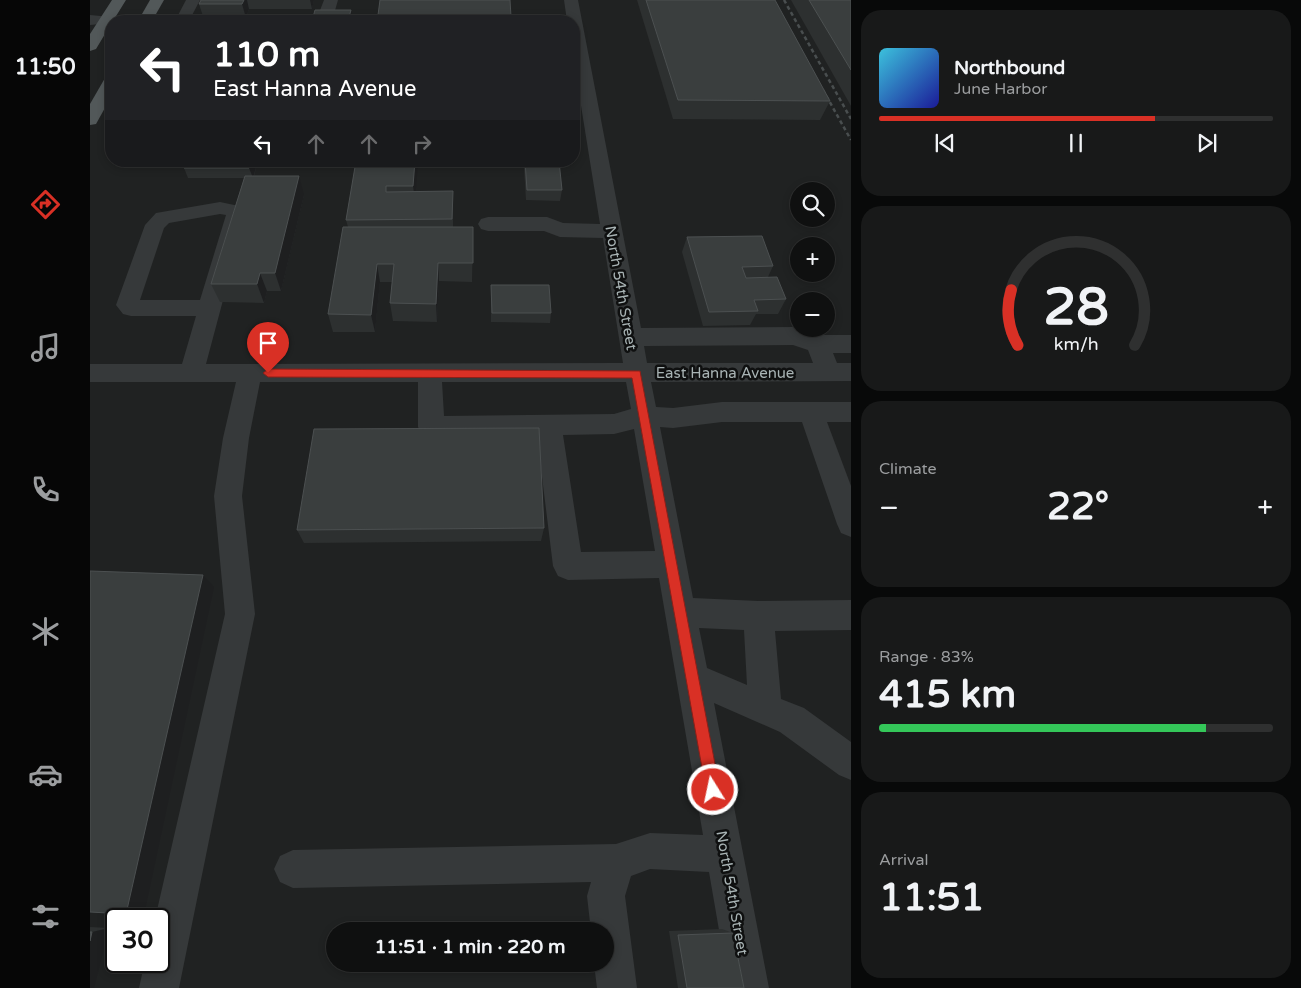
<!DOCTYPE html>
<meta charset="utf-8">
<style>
body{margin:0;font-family:"Varela Round",sans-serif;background:#181919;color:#f1f3f6;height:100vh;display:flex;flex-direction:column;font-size:19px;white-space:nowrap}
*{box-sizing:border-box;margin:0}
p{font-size:16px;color:#9b9d9f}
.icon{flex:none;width:28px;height:28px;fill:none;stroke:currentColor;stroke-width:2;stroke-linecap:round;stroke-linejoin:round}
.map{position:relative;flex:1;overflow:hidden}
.side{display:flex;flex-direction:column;gap:10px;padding:10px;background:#080909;width:450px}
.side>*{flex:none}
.hud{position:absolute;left:15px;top:15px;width:475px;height:152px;border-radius:20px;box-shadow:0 2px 8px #0003,0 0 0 1px #2f3030;background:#202124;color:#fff;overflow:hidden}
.controls{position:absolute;left:700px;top:182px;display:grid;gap:10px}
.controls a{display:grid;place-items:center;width:45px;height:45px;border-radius:50%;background:#0f1010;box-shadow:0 2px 8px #0003,0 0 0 1px #2f3030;font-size:25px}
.speed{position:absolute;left:15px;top:908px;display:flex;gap:10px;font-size:25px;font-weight:700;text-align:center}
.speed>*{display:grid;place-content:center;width:65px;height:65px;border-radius:50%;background:#0f1010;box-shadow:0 2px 8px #0003,0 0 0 1px #2f3030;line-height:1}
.speed .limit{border:2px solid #111;border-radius:8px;background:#fff;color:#111}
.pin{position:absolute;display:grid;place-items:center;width:42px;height:42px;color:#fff;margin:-51px -21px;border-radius:50% 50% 50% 0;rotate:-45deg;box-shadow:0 0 5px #0007}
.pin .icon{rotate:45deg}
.me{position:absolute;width:55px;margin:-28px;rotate:350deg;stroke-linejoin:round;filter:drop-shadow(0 0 4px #0008)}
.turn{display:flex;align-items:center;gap:18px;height:105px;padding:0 25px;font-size:22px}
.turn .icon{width:65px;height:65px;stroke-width:2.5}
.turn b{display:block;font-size:35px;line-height:42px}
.lanes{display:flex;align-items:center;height:48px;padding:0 25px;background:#0003;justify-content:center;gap:25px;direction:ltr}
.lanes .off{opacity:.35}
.big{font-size:38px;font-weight:800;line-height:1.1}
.side .widget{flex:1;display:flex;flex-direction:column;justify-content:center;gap:8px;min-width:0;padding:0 18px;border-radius:20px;background:#181919}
.side .dial{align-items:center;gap:0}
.dial svg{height:130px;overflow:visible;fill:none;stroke:#2f3030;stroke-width:7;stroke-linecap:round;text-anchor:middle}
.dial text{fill:#f1f3f6;stroke:none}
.song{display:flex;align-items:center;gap:15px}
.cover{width:60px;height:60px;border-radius:8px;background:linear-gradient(135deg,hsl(190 70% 55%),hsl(240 70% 35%))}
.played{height:5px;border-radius:2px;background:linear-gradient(90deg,#d93025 70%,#2f3030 70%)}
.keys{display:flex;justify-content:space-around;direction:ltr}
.heat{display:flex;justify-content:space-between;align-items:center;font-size:28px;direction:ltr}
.charge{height:8px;border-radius:4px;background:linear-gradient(90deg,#34c759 83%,#2f3030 0)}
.trip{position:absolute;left:236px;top:922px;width:288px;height:50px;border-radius:25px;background:#0f1010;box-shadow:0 2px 8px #0003,0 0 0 1px #2f3030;font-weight:800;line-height:50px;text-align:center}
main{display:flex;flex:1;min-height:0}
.tab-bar{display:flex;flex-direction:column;width:90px;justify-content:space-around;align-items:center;background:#060606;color:#9b9d9f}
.tab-bar .icon{width:35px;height:35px}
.tab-bar .current{color:#d93025}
.tab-bar b{font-size:22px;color:#f1f3f6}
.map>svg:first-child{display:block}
.built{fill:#202222;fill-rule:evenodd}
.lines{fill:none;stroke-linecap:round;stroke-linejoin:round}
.minor{fill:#36393a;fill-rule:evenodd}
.major{fill:#525859;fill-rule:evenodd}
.rail{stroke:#494e4f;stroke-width:2.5;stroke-dasharray:4 3;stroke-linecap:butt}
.wall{fill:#2d3030}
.shaded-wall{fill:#1e1f20}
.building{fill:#3a3e3e;stroke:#4c5051}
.route{fill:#d93025;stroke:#8d1f18}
.labels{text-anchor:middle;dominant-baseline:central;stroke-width:5;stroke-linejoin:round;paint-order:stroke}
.street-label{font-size:15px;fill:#a8b3b4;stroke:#0f1010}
</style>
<main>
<nav class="tab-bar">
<b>11:50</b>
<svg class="icon current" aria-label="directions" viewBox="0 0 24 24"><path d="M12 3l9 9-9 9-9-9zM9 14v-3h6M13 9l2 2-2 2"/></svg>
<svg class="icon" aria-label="music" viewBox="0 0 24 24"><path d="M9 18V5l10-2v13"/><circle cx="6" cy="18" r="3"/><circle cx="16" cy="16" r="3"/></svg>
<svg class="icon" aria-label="phone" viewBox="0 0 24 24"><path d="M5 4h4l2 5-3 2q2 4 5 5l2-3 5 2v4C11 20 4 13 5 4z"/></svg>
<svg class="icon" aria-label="climate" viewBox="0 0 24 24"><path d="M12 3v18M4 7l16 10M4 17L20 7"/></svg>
<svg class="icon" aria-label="car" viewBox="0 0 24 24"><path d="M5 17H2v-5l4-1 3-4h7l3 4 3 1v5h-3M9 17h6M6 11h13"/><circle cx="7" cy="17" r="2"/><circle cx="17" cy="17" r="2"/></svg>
<svg class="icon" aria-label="filters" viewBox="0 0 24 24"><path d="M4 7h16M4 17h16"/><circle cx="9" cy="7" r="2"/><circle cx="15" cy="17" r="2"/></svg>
</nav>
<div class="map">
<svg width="761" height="988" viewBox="0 0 761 988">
<rect width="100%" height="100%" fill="#141516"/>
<path class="built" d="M0 0H761V988H0ZM21 21H484V161H21ZM709 191H736V219H709ZM709 246H736V274H709ZM709 301H736V329H709ZM26 919H69V961H26ZM245 931H515V964H245Z"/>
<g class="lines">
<g class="minor">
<path d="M96 0H110L99 21H85Z"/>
<path d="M234 0H248L244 14 238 20 195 21 198 18 229 13Z"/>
<path d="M474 0H488L551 328 704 327 729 335H761V353H743L747 363H761V381L561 382 566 407 583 408 632 402H761V422H737L761 486V537L751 533 747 524 712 422H632L583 428 570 427 603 598 668 601 761 600V630L685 631 691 699 714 708 761 742V780L749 775 690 732 624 703 679 988H639L619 872 560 869 541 876 535 896 547 988H507L504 964H515V931H501L497 896 501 882 203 888 190 882 184 869 190 856 203 850 526 844 560 833 613 835 569 578 478 580 468 576 463 566 447 436 341 437 332 434 328 427V382H170L159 438 152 496 165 614 89 988H49L55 961H69V919H65L135 614 124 496 133 438 146 382H0V364H92L106 316H41L33 314 26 305 55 225 66 213 130 202 149 206 156 214 116 364 533 363 513 238 470 237 454 231H398L391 229 388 224 391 219 398 217H457L473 223 510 224 484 62V21H477ZM130 214 136 215 110 300H50L74 228 79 223ZM703 345 718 350 723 363H557L554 346ZM352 382H536L541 409 524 414 354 416ZM544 429 565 551 491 552 473 435 524 434ZM609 628 654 630 657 685 617 668Z"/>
<path d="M0 15 21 17 24 20 21 23 0 25Z"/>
</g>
<g class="major">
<path d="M22 0H36L23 21H21V24L6 49 0 51V34Z"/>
<path d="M60 0H74L62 21H48Z"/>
<path d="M21 77V97L6 124 0 125V104L15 78Z"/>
</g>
<g class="rail">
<path d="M694 0 761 119"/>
<path d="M733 90 761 140"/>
</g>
</g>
<g class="wall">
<path d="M111 0H224L222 9H159L156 18 114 19 109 4Z"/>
<path d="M547 0H685L740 101 730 120 583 119Z"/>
<path d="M701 0H761V106Z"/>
<path d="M288 15 421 17V21H288Z"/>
<path d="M97 161H166L167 164 164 176 214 195 191 291H177L174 303 130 302 121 284 154 178H98L94 168Z"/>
<path d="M266 161H327L325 191 363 206V227H383L382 282 349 281 347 322 303 321 300 303 302 282H290L285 332H243L238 314 258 227 256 220Z"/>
<path d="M435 161H469L472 190 470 201 436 200 434 168Z"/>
<path d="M597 237 683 266 678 277 696 299 688 314H666L660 325 613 326 592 252Z"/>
<path d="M401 285 461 313 460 323 401 322Z"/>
<path d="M454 528 451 541 214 543 207 530Z"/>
<path d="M0 927 19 928 0 988Z"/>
<path d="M632 929 643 933 654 988H588L579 931Z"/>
</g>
<g class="shaded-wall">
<path d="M154 0H157L159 9 156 18 152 4Z"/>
<path d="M220 0H224L222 9Z"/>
<path d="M261 10 262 21H258Z"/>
<path d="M162 161H166L167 164 163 178 159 168Z"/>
<path d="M325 161H327L328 163 325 201 323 186Z"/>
<path d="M209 176 214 195 191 291 185 273Z"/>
<path d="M348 263 349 281 347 322 346 304Z"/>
<path d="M287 264 290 282 285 332 281 315Z"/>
<path d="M170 273 177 291 174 303 167 284Z"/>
<path d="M113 575 124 587 55 910 36 914Z"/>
<path d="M19 928 4 988H0V941L2 932Z"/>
</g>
<g class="building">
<path d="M111 0H154L152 4H109Z"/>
<path d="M290 0H420L421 17 288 15Z"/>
<path d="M556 0H685L740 101 588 100Z"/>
<path d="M719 0H761V70Z"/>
<path d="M225 10H261L258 21H222Z"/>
<path d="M97 161H162L159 168H94Z"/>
<path d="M266 161H325L323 186H296V192L363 191 362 219 256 220Z"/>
<path d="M435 161H469L472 190H437Z"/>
<path d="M155 176H209L185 273H170L167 284H121Z"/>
<path d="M253 227H383V263H348L346 304 300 303 304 264H287L281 315 238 314Z"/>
<path d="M672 236 683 266 652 267 656 278 687 277 696 299 664 300 668 311 619 312 597 237Z"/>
<path d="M401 285H459L461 313H402Z"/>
<path d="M449 428 454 528 207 530 224 429Z"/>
<path d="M0 571 113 575 36 914 0 912Z"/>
<path d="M0 932H2L0 941Z"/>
<path d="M643 933 654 988H597L588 935Z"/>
</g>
<path class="route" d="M178 369 550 371 630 790 628 795 623 797 618 795 616 790 542 378 178 377 173 373Z"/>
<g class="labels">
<g class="street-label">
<text transform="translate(531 288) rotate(80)">North 54th Street</text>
<text x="635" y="373">East Hanna Avenue</text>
<text transform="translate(642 893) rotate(80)">North 54th Street</text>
</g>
</g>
</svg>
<div class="controls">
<a><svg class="icon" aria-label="search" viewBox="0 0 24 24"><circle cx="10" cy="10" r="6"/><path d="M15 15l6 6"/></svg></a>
<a>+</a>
<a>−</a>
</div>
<div class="speed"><div class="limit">30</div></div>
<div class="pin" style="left:178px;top:373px;background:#d93025"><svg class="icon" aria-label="arrive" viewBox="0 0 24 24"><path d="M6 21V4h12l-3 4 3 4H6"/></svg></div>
<svg class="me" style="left:623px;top:790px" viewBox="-20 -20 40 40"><circle r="17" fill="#d93025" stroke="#fff" stroke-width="3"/><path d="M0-11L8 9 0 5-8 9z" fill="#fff"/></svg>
<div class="trip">11:51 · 1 min · 220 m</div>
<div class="hud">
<div class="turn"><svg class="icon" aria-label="left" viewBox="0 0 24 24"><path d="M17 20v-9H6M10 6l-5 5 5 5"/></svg><div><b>110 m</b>East Hanna Avenue</div></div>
<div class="lanes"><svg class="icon" aria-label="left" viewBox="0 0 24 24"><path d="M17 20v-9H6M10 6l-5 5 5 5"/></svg><svg class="icon off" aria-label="ahead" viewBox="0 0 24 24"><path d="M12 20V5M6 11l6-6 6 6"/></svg><svg class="icon off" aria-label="ahead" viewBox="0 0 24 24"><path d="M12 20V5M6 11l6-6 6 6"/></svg><svg class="icon off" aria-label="right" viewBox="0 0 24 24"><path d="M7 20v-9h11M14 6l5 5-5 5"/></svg></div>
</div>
</div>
<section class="side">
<div class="widget">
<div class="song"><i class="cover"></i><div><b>Northbound</b><p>June Harbor</p></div></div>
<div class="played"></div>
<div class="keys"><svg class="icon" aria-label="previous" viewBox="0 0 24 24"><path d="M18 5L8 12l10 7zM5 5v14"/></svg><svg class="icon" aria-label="pause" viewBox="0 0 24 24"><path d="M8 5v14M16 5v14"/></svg><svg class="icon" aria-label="next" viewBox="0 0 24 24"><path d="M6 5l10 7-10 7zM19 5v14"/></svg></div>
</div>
<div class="widget dial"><svg viewBox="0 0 100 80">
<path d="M14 69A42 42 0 1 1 86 69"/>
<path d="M14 69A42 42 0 0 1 10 35" stroke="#d93025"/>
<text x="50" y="56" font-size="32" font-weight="700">28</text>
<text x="50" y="72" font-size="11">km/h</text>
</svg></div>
<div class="widget"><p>Climate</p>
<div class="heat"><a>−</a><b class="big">22°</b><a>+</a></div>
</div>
<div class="widget"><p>Range · 83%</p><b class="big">415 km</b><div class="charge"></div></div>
<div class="widget"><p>Arrival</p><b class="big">11:51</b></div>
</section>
</main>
